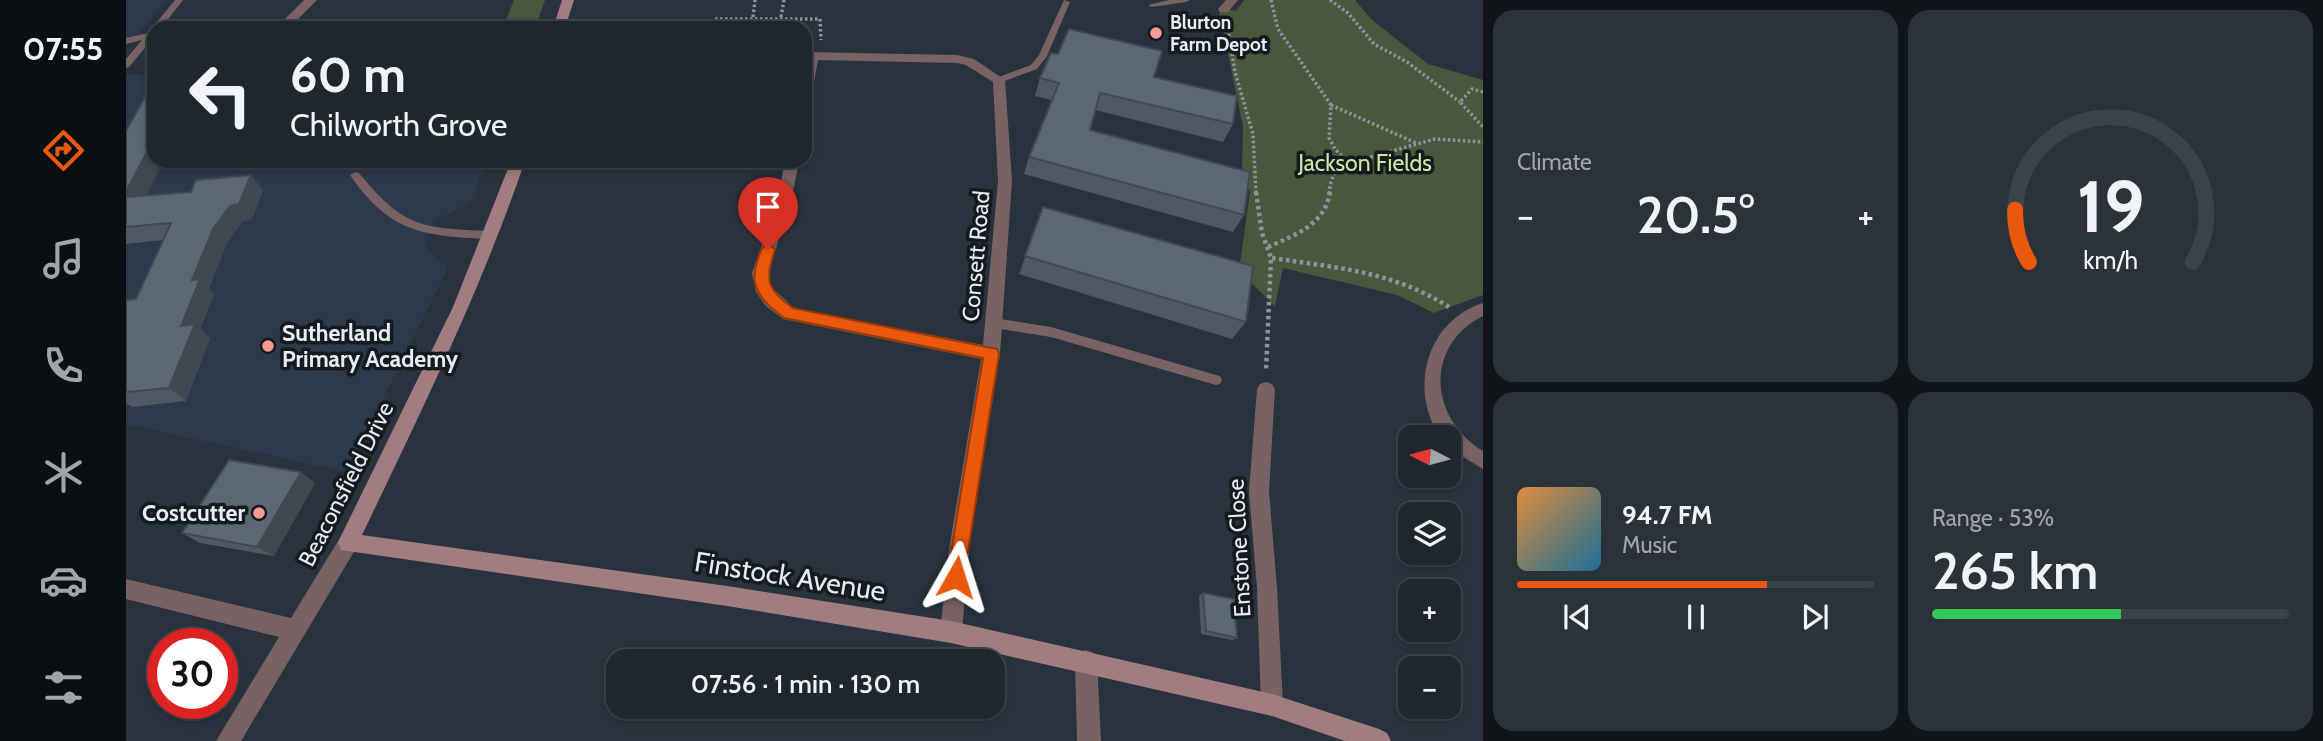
<!DOCTYPE html>
<meta charset="utf-8">
<style>
body{margin:0;font-family:Cabin,sans-serif;background:#2c323a;color:#f1f3f6;height:100vh;display:flex;flex-direction:column;font-size:26px;white-space:nowrap}
*{box-sizing:border-box;margin:0}
p{font-size:23px;color:#a1a5aa}
.icon{flex:none;width:38px;height:38px;fill:none;stroke:currentColor;stroke-width:2;stroke-linecap:round;stroke-linejoin:round}
.map{position:relative;flex:1;overflow:hidden}
.side{display:flex;flex-direction:column;gap:10px;padding:10px;background:#111519;width:840px}
.side>*{flex:none}
.guide{position:absolute;left:21px;top:21px;width:665px;height:147px;border-radius:21px;box-shadow:0 4px 10px #0003,0 0 0 2px #3c434a;background:#1f262e;color:#f1f3f6;overflow:hidden}
.needle{width:46px;rotate:276deg}
.tools{position:absolute;left:1272px;top:425px;display:grid;gap:14px}
.tools a{display:grid;place-items:center;width:63px;height:63px;border-radius:14px;background:#1f262e;box-shadow:0 4px 10px #0003,0 0 0 2px #3c434a;font-size:35px}
.speed{position:absolute;left:21px;top:628px;display:flex;gap:14px;font-size:35px;font-weight:700;text-align:center}
.speed>*{display:grid;place-content:center;width:91px;height:91px;border-radius:50%;background:#1f262e;box-shadow:0 4px 10px #0003,0 0 0 2px #3c434a;line-height:1}
.speed .limit{border:10px solid #d22;background:#fff;color:#111}
.pin{position:absolute;display:grid;place-items:center;width:60px;height:60px;color:#fff;margin:-72px -30px;border-radius:50% 50% 50% 0;rotate:-45deg;box-shadow:0 0 7px #0007}
.pin .icon{rotate:45deg}
.me{position:absolute;width:77px;margin:-38px;rotate:6deg;stroke-linejoin:round;filter:drop-shadow(0 0 5px #0008)}
.turn{display:flex;align-items:center;gap:24px;height:147px;padding:0 28px;font-size:32px}
.turn .icon{width:91px;height:91px;stroke-width:2.5}
.turn b{display:block;font-size:49px;line-height:60px}
.big{font-size:52px;font-weight:600;line-height:1.1}
.side .widget{flex:1;display:flex;flex-direction:column;justify-content:center;gap:10px;min-width:0;padding:0 24px;border-radius:21px;background:#2c323a}
.side .dial{align-items:center;gap:0}
.dial svg{height:182px;overflow:visible;fill:none;stroke:#3c434a;stroke-width:7;stroke-linecap:round;text-anchor:middle}
.dial text{fill:#f1f3f6;stroke:none}
.song{display:flex;align-items:center;gap:21px}
.cover{width:84px;height:84px;border-radius:10px;background:linear-gradient(135deg,hsl(30 70% 55%),hsl(200 70% 35%))}
.played{height:7px;border-radius:4px;background:linear-gradient(90deg,#ea580c 70%,#3c434a 70%)}
.keys{display:flex;justify-content:space-around;direction:ltr}
.heat{display:flex;justify-content:space-between;align-items:center;font-size:38px;direction:ltr}
.charge{height:10px;border-radius:5px;background:linear-gradient(90deg,#34c759 53%,#3c434a 0)}
.side .tiles{flex:1;display:grid;gap:10px;grid-template-columns:repeat(2,1fr)}
.trip{position:absolute;left:480px;top:649px;width:399px;height:70px;border-radius:21px;background:#1f262e;box-shadow:0 4px 10px #0003,0 0 0 2px #3c434a;font-weight:600;line-height:70px;text-align:center}
main{display:flex;flex:1;min-height:0}
.tabs{display:flex;flex-direction:column;width:126px;justify-content:space-around;align-items:center;background:#0c0f12;color:#a1a5aa}
.tabs .icon{width:49px;height:49px}
.tabs .selected{color:#ea580c}
.tabs b{font-size:32px;color:#f1f3f6}
.map>svg:first-child{display:block}
.built{fill:#2c3a4b}
.green{fill:#4a573d}
.lines{fill:none;stroke-linecap:round;stroke-linejoin:round}
.path-far1{stroke:#8b939d;stroke-width:3.5;stroke-dasharray:2.5 2.5;stroke-linecap:butt}
.path{stroke:#8b939d;stroke-width:4.5;stroke-dasharray:3.5 3.5;stroke-linecap:butt}
.lane{fill:#796264;fill-rule:evenodd}
.street{fill:#796264;fill-rule:evenodd}
.secondary{fill:#a17c80;fill-rule:evenodd}
.wall{fill:#4f5964}
.shaded-wall{fill:#404851}
.building{fill:#5c6774;stroke:#404851;stroke-width:2}
.route{fill:#ea580c;stroke:#983908;stroke-width:2}
.poi-dot{fill:#f59c94;stroke:#161a1f;stroke-width:2.5}
.labels{text-anchor:middle;dominant-baseline:central;stroke-width:7;stroke-linejoin:round;paint-order:stroke}
.far-poi-label{font-size:19px;font-weight:bold;fill:#e6ecf4;stroke:#161a1f;text-anchor:start}
.park-label{font-size:23px;fill:#c8eaa4;stroke:#161a1f}
.street-label{font-size:23px;fill:#e6ecf4;stroke:#161a1f}
.poi-label{font-size:23px;font-weight:bold;fill:#e6ecf4;stroke:#161a1f;text-anchor:start}
.near-street-label{font-size:28px;fill:#e6ecf4;stroke:#161a1f}
</style>
<main>
<nav class="tabs">
<b>07:55</b>
<svg class="icon selected" aria-label="directions" viewBox="0 0 24 24"><path d="M12 3l9 9-9 9-9-9zM9 14v-3h6M13 9l2 2-2 2"/></svg>
<svg class="icon" aria-label="music" viewBox="0 0 24 24"><path d="M9 18V5l10-2v13"/><circle cx="6" cy="18" r="3"/><circle cx="16" cy="16" r="3"/></svg>
<svg class="icon" aria-label="phone" viewBox="0 0 24 24"><path d="M5 4h4l2 5-3 2q2 4 5 5l2-3 5 2v4C11 20 4 13 5 4z"/></svg>
<svg class="icon" aria-label="climate" viewBox="0 0 24 24"><path d="M12 3v18M4 7l16 10M4 17L20 7"/></svg>
<svg class="icon" aria-label="car" viewBox="0 0 24 24"><path d="M5 17H2v-5l4-1 3-4h7l3 4 3 1v5h-3M9 17h6M6 11h13"/><circle cx="7" cy="17" r="2"/><circle cx="17" cy="17" r="2"/></svg>
<svg class="icon" aria-label="filters" viewBox="0 0 24 24"><path d="M4 7h16M4 17h16"/><circle cx="9" cy="7" r="2"/><circle cx="15" cy="17" r="2"/></svg>
</nav>
<div class="map">
<svg width="1357" height="741" viewBox="0 0 1357 741">
<rect width="100%" height="100%" fill="#29333e"/>
<g class="built">
<path d="M0 0H42L0 46Z"/>
<path d="M0 75H28V161H360L344 203 308 221 298 245 322 268 221 472 0 424Z"/>
</g>
<g class="green">
<path d="M388 0H419L409 28H377Z"/>
<path d="M1118 0H1229L1245 19 1302 64 1357 80V295L1308 313 1271 295 1157 268 1149 306 1113 271 1124 192 1116 168 1117 126 1093 11 1098 9 1110 11Z"/>
</g>
<g class="lines">
<g class="path-far1">
<path d="M1145 0 1152 29 1205 105 1203 138 1209 149 1223 163 1309 139 1357 142"/>
<path d="M1204 0 1222 13 1248 44 1281 62 1334 102"/>
<path d="M627 17 629 0"/>
<path d="M655 17 658 0"/>
<path d="M1101 24 1109 72 1127 134 1130 194"/>
<path d="M588 28V19H694L695 40"/>
<path d="M1357 92 1346 89 1334 102 1357 127"/>
<path d="M1205 105 1290 143"/>
<path d="M1203 194C1205 178 1207 170 1223 163"/>
</g>
<g class="path">
<path d="M1130 192 1136 233 1145 258 1140 370"/>
<path d="M1142 247C1169 235 1199 225 1204 192"/>
<path d="M1146 258C1211 268 1266 271 1323 307"/>
</g>
<g class="lane">
<path d="M49 0H57L35 28H28V37L3 67 0 68V59L16 40 0 44V38L22 33Z"/>
<path d="M938 0 944 2 921 56 911 69 876 82H870V78L905 65 913 55Z"/>
<path d="M1043 0H1064L1060 2 1026 7 1022 5Z"/>
<path d="M229 172 233 173C278 228 295 228 364 231L369 235 364 239C297 236 264 233 224 175Z"/>
<path d="M868 318 925 327 1090 375 1094 376 1096 380 1094 384 1090 385 925 337 868 328 862 323Z"/>
</g>
<g class="street">
<path d="M178 0H191L163 28H150Z"/>
<path d="M1100 0H1112L1102 12H1094L1092 9Z"/>
<path d="M679 52 831 55 848 59 879 80 886 181 874 354 843 549 836 632 833 640 825 643 817 640 814 632 823 549 855 359 657 319 640 306 630 292 626 273 651 202 659 161H673L665 202 642 273 644 286 668 308 857 345 872 181 867 82 840 65 831 63 692 60 686 93 679 97Z"/>
<path d="M1357 303V316C1297 346 1304 419 1357 451V469L1326 450 1323 438H1315C1282 390 1300 321 1357 303Z"/>
<path d="M1140 382 1146 384 1149 389 1143 491 1151 588 1157 705 1154 713 1146 716 1138 713 1135 705 1131 588 1123 491 1131 389 1134 384Z"/>
<path d="M222 533 229 536 232 543 229 550 115 741H90L153 637 0 599V579L165 618 215 536Z"/>
<path d="M960 650 968 653 971 661 975 741H951L949 661 952 653Z"/>
</g>
<g class="secondary">
<path d="M436 0H448L439 28H427Z"/>
<path d="M385 161H399C355 290 295 412 236 535L601 586 825 621 1146 694 1253 729 1261 733 1265 741H1219L1146 716 825 643 601 606 215 550 212 543 215 536 327 307Z"/>
</g>
</g>
<g class="wall">
<path d="M1028 77 1107 124 1097 142 969 110 964 130 1118 215 1107 232 898 174 903 157 926 100 909 96 914 78Z"/>
<path d="M0 131 20 195 137 190 126 219 117 221 101 243 83 288 88 294 74 329 84 338 60 401 6 407 0 403V300L10 299 37 240 0 244Z"/>
<path d="M917 207 1120 322 1106 339 893 274Z"/>
<path d="M189 483 148 556 74 543 56 533Z"/>
<path d="M1077 593 1111 638 1107 640 1075 634 1073 596Z"/>
</g>
<g class="shaded-wall">
<path d="M28 139V161H38L12 212 0 201V192Z"/>
<path d="M125 175 137 190 126 219 117 221 101 243 83 288 88 294 74 329 84 338 60 401 43 388 55 326 66 280 87 229Z"/>
<path d="M175 472 189 483 148 556 131 547Z"/>
</g>
<g class="building">
<path d="M943 29 1036 51 1028 77 1111 96 1107 124 974 93 964 130 1124 172 1118 215 903 157 933 83 914 78 925 53 932 54Z"/>
<path d="M28 81V139L0 192V131Z"/>
<path d="M125 175 113 204 104 206 87 229 66 280 74 279 55 326 69 324 43 388 0 392V300L10 299 45 223 0 227V197L65 192 70 180Z"/>
<path d="M917 207 1127 266 1120 322 899 256Z"/>
<path d="M103 460 175 472 131 547 56 533Z"/>
<path d="M1077 593 1108 599 1111 638 1080 631Z"/>
</g>
<path class="route" d="M642 244 649 249C639 281 640 288 667 308L871 349 873 354 837 583 830 586 824 583 821 577 857 358 658 318C638 303 622 288 631 262 634 254 634 247 642 244Z"/>
<g class="poi-dot">
<circle cx="1030" cy="33" r="7"/>
<circle cx="142" cy="346" r="7"/>
<circle cx="133" cy="513" r="7"/>
</g>
<g class="labels">
<g class="far-poi-label">
<text x="1044" y="22">Blurton<tspan x="1044" dy="22">Farm Depot</tspan></text>
</g>
<g class="park-label">
<text x="1239" y="163">Jackson Fields</text>
</g>
<g class="street-label">
<text transform="translate(850 256) rotate(-85)">Consett Road</text>
<text transform="translate(220 484) rotate(-63)">Beaconsfield Drive</text>
<text transform="translate(1113 548) rotate(-93)">Enstone Close</text>
</g>
<g class="poi-label">
<text x="156" y="333">Sutherland<tspan x="156" dy="26">Primary Academy</tspan></text>
<text x="119" y="513" text-anchor="end">Costcutter</text>
</g>
<g class="near-street-label">
<text transform="translate(664 576) rotate(9)">Finstock Avenue</text>
</g>
</g>
</svg>
<div class="tools">
<a><svg class="needle" viewBox="-14 -14 28 28"><path d="M0-13l5 13h-10z" fill="#e53935"/><path d="M0 13l5-13h-10z" fill="#a1a5aa"/></svg></a>
<a><svg class="icon" aria-label="layers" viewBox="0 0 24 24"><path d="M12 4l9 5-9 5-9-5zM3 14l9 5 9-5"/></svg></a>
<a>+</a>
<a>−</a>
</div>
<div class="speed"><div class="limit">30</div></div>
<div class="pin" style="left:642px;top:249px;background:#d93025"><svg class="icon" aria-label="arrive" viewBox="0 0 24 24"><path d="M6 21V4h12l-3 4 3 4H6"/></svg></div>
<svg class="me" style="left:830px;top:577px" viewBox="-20 -20 40 40"><path d="M0-17L14 15 0 8-14 15z" fill="#ea580c" stroke="#fff" stroke-width="4"/></svg>
<div class="trip">07:56 · 1 min · 130 m</div>
<div class="guide">
<div class="turn"><svg class="icon" aria-label="left" viewBox="0 0 24 24"><path d="M17 20v-9H6M10 6l-5 5 5 5"/></svg><div><b>60 m</b>Chilworth Grove</div></div>
</div>
</div>
<section class="side">
<div class="tiles">
<div class="widget"><p>Climate</p>
<div class="heat"><a>−</a><b class="big">20.5°</b><a>+</a></div>
</div>
<div class="widget dial"><svg viewBox="0 0 100 80">
<path d="M14 69A42 42 0 1 1 86 69"/>
<path d="M14 69A42 42 0 0 1 8 46" stroke="#ea580c"/>
<text x="50" y="56" font-size="32" font-weight="700">19</text>
<text x="50" y="72" font-size="11">km/h</text>
</svg></div>
<div class="widget">
<div class="song"><i class="cover"></i><div><b>94.7 FM</b><p>Music</p></div></div>
<div class="played"></div>
<div class="keys"><svg class="icon" aria-label="previous" viewBox="0 0 24 24"><path d="M18 5L8 12l10 7zM5 5v14"/></svg><svg class="icon" aria-label="pause" viewBox="0 0 24 24"><path d="M8 5v14M16 5v14"/></svg><svg class="icon" aria-label="next" viewBox="0 0 24 24"><path d="M6 5l10 7-10 7zM19 5v14"/></svg></div>
</div>
<div class="widget"><p>Range · 53%</p><b class="big">265 km</b><div class="charge"></div></div>
</div>
</section>
</main>
